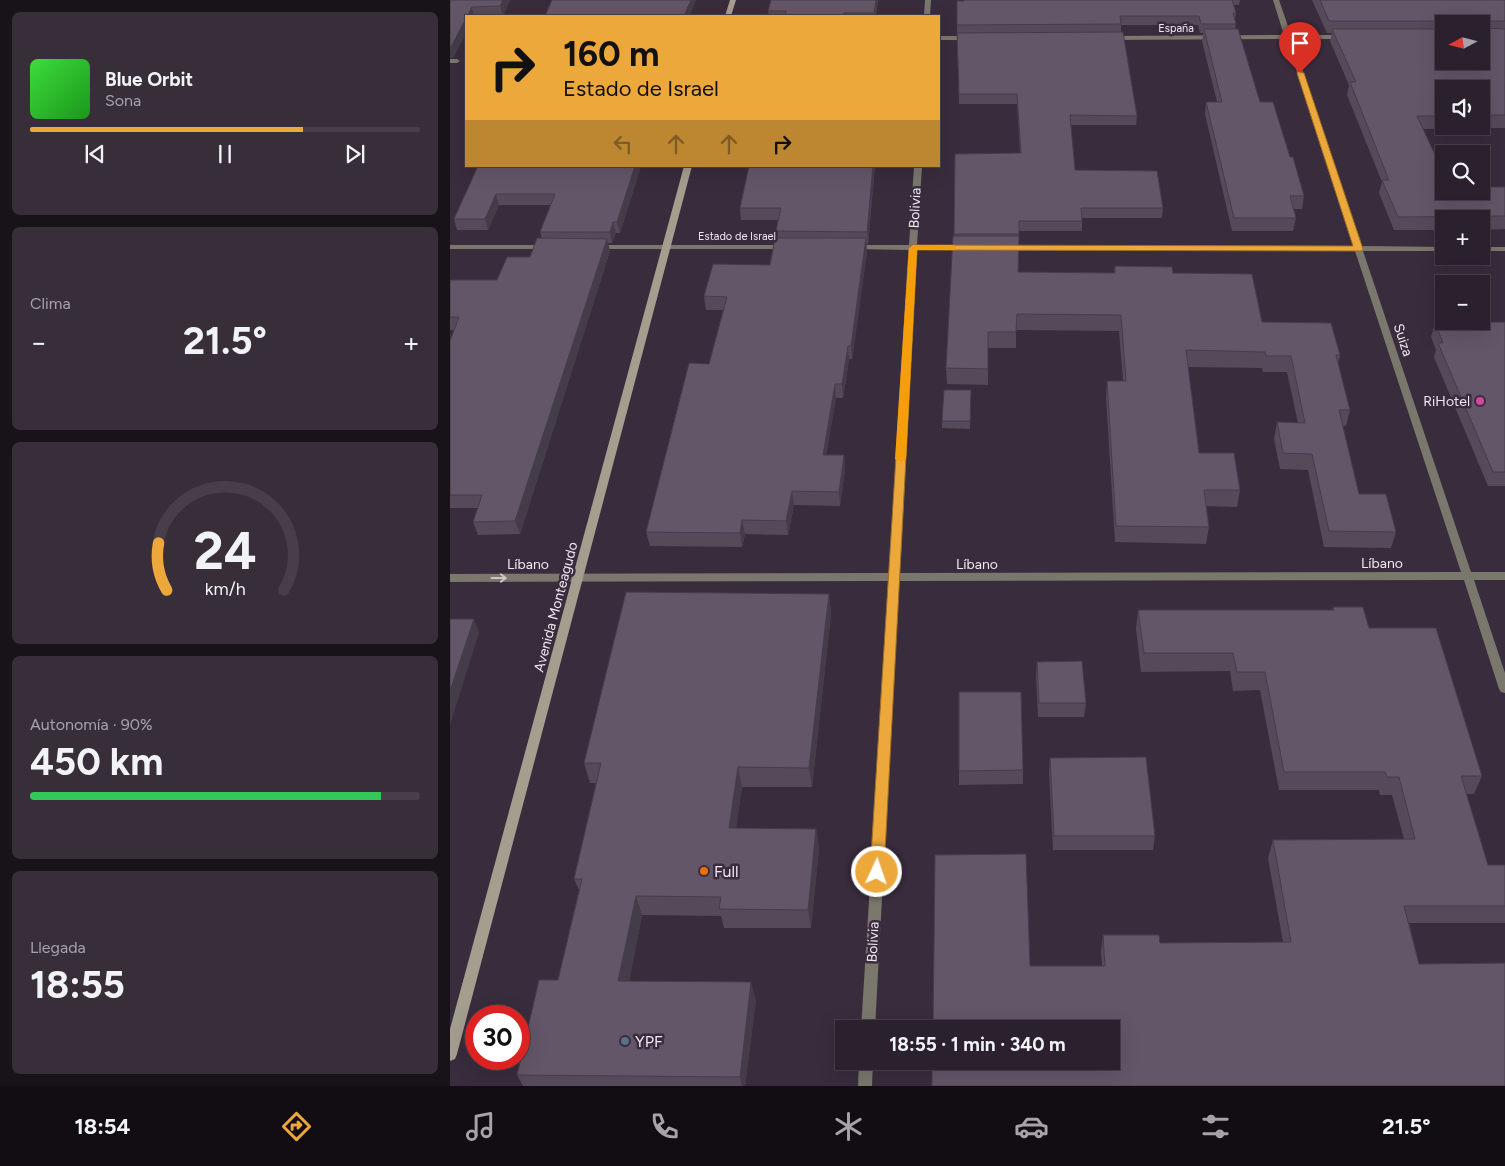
<!DOCTYPE html>
<html lang="es">
<meta charset="utf-8">
<style>
body{margin:0;font-family:Figtree,sans-serif;background:#372e3a;color:#f1f3f6;height:100vh;display:flex;flex-direction:column;font-size:19px;white-space:nowrap}
*{box-sizing:border-box;margin:0}
p{font-size:16px;color:#a6a3aa}
.icon{flex:none;width:28px;height:28px;fill:none;stroke:currentColor;stroke-width:2;stroke-linecap:round;stroke-linejoin:round}
.map{position:relative;flex:1;overflow:hidden}
.sheet{display:flex;flex-direction:column;gap:12px;padding:12px;background:#181219;width:450px}
.sheet>*{flex:none}
.top-card{position:absolute;left:15px;top:15px;width:475px;height:152px;border-radius:0px;box-shadow:0 5px 20px #0002,0 0 0 1px #473e4a;background:#eda83c;color:#111;overflow:hidden}
.needle{width:32px;rotate:263deg}
.tools{position:absolute;left:985px;top:15px;display:grid;gap:10px}
.tools a{display:grid;place-items:center;width:55px;height:55px;border-radius:0px;background:#2b212e;box-shadow:0 5px 20px #0002,0 0 0 1px #473e4a;font-size:25px}
.speed{position:absolute;left:15px;top:1005px;display:flex;gap:10px;font-size:25px;font-weight:700;text-align:center}
.speed>*{display:grid;place-content:center;width:65px;height:65px;border-radius:50%;background:#2b212e;box-shadow:0 5px 20px #0002,0 0 0 1px #473e4a;line-height:1}
.speed .limit{border:8px solid #d22;background:#fff;color:#111}
.pin{position:absolute;display:grid;place-items:center;width:42px;height:42px;color:#fff;margin:-51px -21px;border-radius:50% 50% 50% 0;rotate:-45deg;box-shadow:0 0 5px #0007}
.pin .icon{rotate:45deg}
.me{position:absolute;width:55px;margin:-28px;rotate:3deg;stroke-linejoin:round;filter:drop-shadow(0 0 4px #0008)}
.turn{display:flex;align-items:center;gap:18px;height:105px;padding:0 15px;font-size:22px}
.turn .icon{width:65px;height:65px;stroke-width:2.5}
.turn b{display:block;font-size:35px;line-height:42px}
.lanes{display:flex;align-items:center;height:48px;padding:0 15px;background:#0003;justify-content:center;gap:25px;direction:ltr}
.lanes .off{opacity:.35}
.big{font-size:38px;font-weight:700;line-height:1.1}
.sheet .widget{flex:1;display:flex;flex-direction:column;justify-content:center;gap:8px;min-width:0;padding:0 18px;border-radius:8px;background:#372e3a}
.sheet .dial{align-items:center;gap:0}
.dial svg{height:130px;overflow:visible;fill:none;stroke:#473e4a;stroke-width:7;stroke-linecap:round;text-anchor:middle}
.dial text{fill:#f1f3f6;stroke:none}
.song{display:flex;align-items:center;gap:15px}
.cover{width:60px;height:60px;border-radius:8px;background:linear-gradient(135deg,hsl(120 70% 55%),hsl(120 70% 35%))}
.played{height:5px;border-radius:2px;background:linear-gradient(90deg,#eda83c 70%,#473e4a 70%)}
.keys{display:flex;justify-content:space-around;direction:ltr}
.heat{display:flex;justify-content:space-between;align-items:center;font-size:28px;direction:ltr}
.charge{height:8px;border-radius:4px;background:linear-gradient(90deg,#34c759 90%,#473e4a 0)}
.trip{position:absolute;left:385px;top:1020px;width:285px;height:50px;border-radius:0px;background:#2b212e;box-shadow:0 5px 20px #0002,0 0 0 1px #473e4a;font-weight:700;line-height:50px;text-align:center}
.menu{display:flex;height:80px;justify-content:space-around;align-items:center;background:#110d12;color:#a6a3aa}
.menu .icon{width:35px;height:35px}
.menu .selected{color:#eda83c}
.menu b{font-size:22px;color:#f1f3f6}
main{display:flex;flex:1;min-height:0}
.map>svg:first-child{display:block}
.lines{fill:none;stroke-linecap:round;stroke-linejoin:round}
.minor{fill:#7a776d;fill-rule:evenodd}
.secondary{fill:#a39e8e;fill-rule:evenodd}
.wall{fill:#554a5a;fill-rule:evenodd}
.shaded-wall{fill:#453c4a}
.building{fill:#635669;stroke:#453c4a}
.oneway{stroke:#cdc5ca}
.route{fill:#eda83c;stroke:#9a6d27}
.slow{fill:#f59e0b}
.hotel-dot{fill:#d1479c;stroke:#392c3d;stroke-width:2}
.food-dot{fill:#e8710a;stroke:#392c3d;stroke-width:2}
.service-dot{fill:#5c6f8a;stroke:#392c3d;stroke-width:2}
.labels{text-anchor:middle;dominant-baseline:central;stroke-width:5;stroke-linejoin:round;paint-order:stroke}
.far-street-label{font-size:11px;fill:#f0e7f2;stroke:#392c3d}
.street-label{font-size:14px;fill:#f0e7f2;stroke:#392c3d}
.poi-label{font-size:14px;fill:#f0e7f2;stroke:#392c3d;text-anchor:end}
.near-poi-label{font-size:16px;fill:#f0e7f2;stroke:#392c3d;text-anchor:start}
</style>
<main>
<section class="sheet">
<div class="widget">
<div class="song"><i class="cover"></i><div><b>Blue Orbit</b><p>Sona</p></div></div>
<div class="played"></div>
<div class="keys"><svg class="icon" aria-label="previous" viewBox="0 0 24 24"><path d="M18 5L8 12l10 7zM5 5v14"/></svg><svg class="icon" aria-label="pause" viewBox="0 0 24 24"><path d="M8 5v14M16 5v14"/></svg><svg class="icon" aria-label="next" viewBox="0 0 24 24"><path d="M6 5l10 7-10 7zM19 5v14"/></svg></div>
</div>
<div class="widget"><p>Clima</p>
<div class="heat"><a>−</a><b class="big">21.5°</b><a>+</a></div>
</div>
<div class="widget dial"><svg viewBox="0 0 100 80">
<path d="M14 69A42 42 0 1 1 86 69"/>
<path d="M14 69A42 42 0 0 1 9 40" stroke="#eda83c"/>
<text x="50" y="56" font-size="32" font-weight="700">24</text>
<text x="50" y="72" font-size="11">km/h</text>
</svg></div>
<div class="widget"><p>Autonomía · 90%</p><b class="big">450 km</b><div class="charge"></div></div>
<div class="widget"><p>Llegada</p><b class="big">18:55</b></div>
</section>
<div class="map">
<svg width="1055" height="1086" viewBox="0 0 1055 1086">
<rect width="100%" height="100%" fill="#392c3d"/>
<g class="lines">
<g class="minor">
<path d="M475 0H481L480 16H474Z"/>
<path d="M823 0H829L841 35H893L896 37 893 39H842L912 246 994 247V251H913L1021 572H1055V580H1024L1055 673V693L1051 692 1049 689 1014 580 449 581 425 1029H411L439 581 0 582V574L439 573 459 250 403 249 399 247 403 245H459L464 166H472L467 245 516 246 520 248 516 250H467L450 573 1011 572 905 251 556 250 552 248 556 246H904L836 39 660 40 657 38 660 36 834 35Z"/>
<path d="M489 36H520L523 38 520 40H489Z"/>
<path d="M0 59H7L10 61 7 63H0Z"/>
<path d="M0 245H96L100 247 96 249H0Z"/>
<path d="M143 245H336L340 247 336 249H143Z"/>
<rect x="1031" y="247" width="24" height="4"/>
<path d="M409 1061H423L422 1086H408Z"/>
</g>
<g class="secondary">
<path d="M280 0H286L281 16H275Z"/>
<path d="M234 166H242L7 1054 5 1059 0 1061V1029Z"/>
</g>
</g>
<g class="wall">
<path d="M0 0H60L53 16H16L4 57 0 58Z"/>
<path d="M321 0H428L426 16H319L318 11Z"/>
<path d="M514 0H790L789 5H783L786 13 785 20 786 24 785 29 810 102 840 157 854 196 852 209H843L846 218 843 231H782L755 114 756 102H767L752 41 753 33H750L748 25H671V32L687 116 686 125H621L625 170 713 208 712 218H632V231H569L568 272 664 273 665 266 723 273 812 322 890 355 888 364 900 410 896 426H893L909 494 946 532 941 548 874 547 858 470 830 469 824 439 827 422 848 423 837 372H813L812 368 738 367 749 453 790 490 787 507 756 506 759 527 756 544 665 542 656 397 657 381H673L669 331 566 330V348H538V385L497 384 496 368 504 236 505 154 570 153 567 104H509L507 42V1H514Z"/>
<path d="M862 0H1055V128L973 129 994 191 1055 187V229L1031 230V219H994V230H944L929 193 932 182 897 95 899 85 880 41 882 33H877ZM994 24H1031L994 61ZM994 89H1031V126H994Z"/>
<path d="M28 166H191L170 233H166L162 243H158L160 251 70 534 28 535 23 522 28 508H0V341L4 330H0V280H47L80 257 92 238 90 232 101 205H49L38 230H7L4 219Z"/>
<path d="M299 166H425L418 244H416L417 252 402 359H399L393 398H386L376 455H394L395 469 390 506 344 505 338 535 295 534 292 547 200 546 196 532 259 364 273 310H256L254 296 320 265 327 238 326 231 328 220H291L290 208Z"/>
<path d="M1055 322V486H1038L984 357 986 350 981 337 985 323Z"/>
<path d="M521 390 520 429 492 428V421Z"/>
<path d="M379 594 381 614 362 787H292L286 828 366 829 369 848 361 928H274L271 916 192 915 179 981 306 1000 295 1086H73L67 1075 108 980 129 890 124 879 146 783H140L134 763Z"/>
<path d="M883 607 919 628 1032 776 1024 794H1016L1038 865H1055V923H959L969 964 1055 1086 580 966H652L651 952 653 935 710 943 833 942 818 858 823 840 954 839 942 795H930L929 790H829L810 690 783 691 780 671 691 672 686 629 688 610H882Z"/>
<path d="M587 662 636 703 634 717H588L586 676Z"/>
<path d="M509 692 573 770V784L509 785Z"/>
<path d="M600 758 705 836 703 850H603L599 772Z"/>
</g>
<g class="shaded-wall">
<path d="M53 0H60L53 16 50 6Z"/>
<path d="M241 0H246L240 16H234Z"/>
<path d="M426 0H428L426 16H425Z"/>
<path d="M22 7 24 16H17Z"/>
<path d="M16 18V33L4 57 0 58V47Z"/>
<path d="M185 166H191L170 233 167 222Z"/>
<path d="M423 166H425L418 244 417 232Z"/>
<path d="M46 194 49 205 38 230 35 219Z"/>
<path d="M163 222 166 233 162 243 160 232Z"/>
<path d="M416 238 417 252 402 359 401 346Z"/>
<path d="M157 239 160 251 70 534 65 521Z"/>
<path d="M398 346 399 359 393 398 392 384Z"/>
<path d="M385 384 386 398 374 468 373 455Z"/>
<path d="M394 455 395 469 390 506 389 492Z"/>
<path d="M342 491 344 505 338 535 336 521Z"/>
<path d="M292 520 295 534 292 547 290 533Z"/>
<path d="M379 594 381 614 362 787 359 768Z"/>
<path d="M24 619 29 633 0 725V691Z"/>
<path d="M288 767 292 787 283 847 279 828Z"/>
<path d="M366 829 369 848 361 928 358 910Z"/>
<path d="M186 896 192 915 176 999 168 981Z"/>
<path d="M301 982 306 1000 295 1086H292L290 1077Z"/>
</g>
<g class="building">
<path d="M0 0H53L50 6 22 7 1 47H0Z"/>
<path d="M102 0H241L234 16H95Z"/>
<path d="M321 0H426L424 13H394L393 16H335L336 11H318Z"/>
<path d="M514 0H782L786 13H783L786 24H751L749 16H670L671 24 507 25V1H514Z"/>
<path d="M870 0H1055V21H1034L1032 23 1033 28 1055 29V115H1031V89H994V116H967L994 174V191H1031V187H1055V216L948 217 932 180H939L900 82H906L882 29H994V61H1031V24H999V23L997 21H879Z"/>
<path d="M754 29H788L810 102H823L840 157H843L854 196H840L846 218H784L756 102H772Z"/>
<path d="M673 32 687 116 620 115 625 170 707 171 713 208H631L632 221H569V234H504L505 154 571 153 567 94H509L507 33Z"/>
<path d="M28 166H185L167 222H163L160 232H90L105 194H46L35 219H4Z"/>
<path d="M299 166H423L417 232 326 231 331 208H290Z"/>
<path d="M503 236H569L568 272 665 273V266L722 267 723 273 802 274 812 322 881 323 890 355H886L900 410H889L909 494H936L946 532 879 531 862 454 833 453 827 422 855 423 841 356H816L815 352 736 350 749 453H784L790 490H754L759 527 666 526 657 381H676L671 315 567 314 566 332H538V369L496 368Z"/>
<path d="M87 238 157 239 65 521 23 522 32 495H0V341L9 317H0V280H47L57 257H80Z"/>
<path d="M325 238H416L401 346H398L392 384H385L373 455H394L389 492 342 491 336 521 292 520 290 533 196 532 239 363 259 364 277 297 254 296 263 264 320 265Z"/>
<path d="M1055 322V472H1043L988 343H993L985 323Z"/>
<path d="M494 390H521L520 421H492Z"/>
<path d="M176 592 379 594 359 768 288 767 279 828 366 829 358 910 269 909 271 897 186 896 168 981 301 982 290 1077 67 1075 89 980H108L132 879H124L151 763H134Z"/>
<path d="M883 607H913L919 628H986L1032 776H1011L1038 865H1055V906H954L969 964 1055 963V1086H482V1061H661V1029H483L485 855 576 854 580 966H655L653 935H709L710 943 841 942 823 840 965 839 949 777H937L935 772H834L815 672H787L783 653H694L688 610H884Z"/>
<path d="M0 619H24L0 691Z"/>
<path d="M632 661 636 703H589L587 662Z"/>
<path d="M509 692H571L573 770 509 771Z"/>
<path d="M696 757 705 836H604L600 758Z"/>
</g>
<defs><path id="oneway-shaft" d="M-6 0H5M1.5-3L5.5 0L1.5 3" fill="none" stroke-width="1.6" stroke-linecap="round" stroke-linejoin="round" transform="scale(1.25)"/></defs>
<use class="oneway" href="#oneway-shaft" transform="translate(49 578)"/>
<path class="route" d="M848 71 854 73 913 249 912 251 467 250 434 872 432 876 427 878 422 876 420 872 459 248 463 245 903 246 847 73Z"/>
<path class="slow" d="M503 245 506 246V250H467L456 459 451 462 445 459 459 248 463 245Z"/>
<circle class="hotel-dot" cx="1030" cy="401" r="5"/>
<circle class="food-dot" cx="254" cy="871" r="5"/>
<circle class="service-dot" cx="175" cy="1041" r="5"/>
<g class="labels">
<g class="far-street-label">
<text x="726" y="28">España</text>
<text x="287" y="236">Estado de Israel</text>
</g>
<g class="street-label">
<text transform="translate(465 208) rotate(-87)">Bolivia</text>
<text transform="translate(953 340) rotate(72)">Suiza</text>
<text x="932" y="563">Líbano</text>
<text x="78" y="564">Líbano</text>
<text x="527" y="564">Líbano</text>
<text transform="translate(106 607) rotate(-75)">Avenida Monteagudo</text>
<text transform="translate(423 942) rotate(-87)">Bolivia</text>
</g>
<g class="poi-label">
<text x="1020" y="401">RiHotel</text>
</g>
<g class="near-poi-label">
<text x="264" y="871">Full</text>
<text x="185" y="1041">YPF</text>
</g>
</g>
</svg>
<div class="tools">
<a><svg class="needle" viewBox="-14 -14 28 28"><path d="M0-13l5 13h-10z" fill="#e53935"/><path d="M0 13l5-13h-10z" fill="#a6a3aa"/></svg></a>
<a><svg class="icon" aria-label="sound" viewBox="0 0 24 24"><path d="M4 9h4l5-4v14l-5-4H4zM17 9q2 3 0 6"/></svg></a>
<a><svg class="icon" aria-label="search" viewBox="0 0 24 24"><circle cx="10" cy="10" r="6"/><path d="M15 15l6 6"/></svg></a>
<a>+</a>
<a>−</a>
</div>
<div class="speed"><div class="limit">30</div></div>
<div class="pin" style="left:850px;top:73px;background:#d93025"><svg class="icon" aria-label="arrive" viewBox="0 0 24 24"><path d="M6 21V4h12l-3 4 3 4H6"/></svg></div>
<svg class="me" style="left:427px;top:872px" viewBox="-20 -20 40 40"><circle r="17" fill="#eda83c" stroke="#fff" stroke-width="3"/><path d="M0-11L8 9 0 5-8 9z" fill="#fff"/></svg>
<div class="trip">18:55 · 1 min · 340 m</div>
<div class="top-card">
<div class="turn"><svg class="icon" aria-label="right" viewBox="0 0 24 24"><path d="M7 20v-9h11M14 6l5 5-5 5"/></svg><div><b>160 m</b>Estado de Israel</div></div>
<div class="lanes"><svg class="icon off" aria-label="left" viewBox="0 0 24 24"><path d="M17 20v-9H6M10 6l-5 5 5 5"/></svg><svg class="icon off" aria-label="ahead" viewBox="0 0 24 24"><path d="M12 20V5M6 11l6-6 6 6"/></svg><svg class="icon off" aria-label="ahead" viewBox="0 0 24 24"><path d="M12 20V5M6 11l6-6 6 6"/></svg><svg class="icon" aria-label="right" viewBox="0 0 24 24"><path d="M7 20v-9h11M14 6l5 5-5 5"/></svg></div>
</div>
</div>
</main>
<nav class="menu">
<b>18:54</b>
<svg class="icon selected" aria-label="directions" viewBox="0 0 24 24"><path d="M12 3l9 9-9 9-9-9zM9 14v-3h6M13 9l2 2-2 2"/></svg>
<svg class="icon" aria-label="music" viewBox="0 0 24 24"><path d="M9 18V5l10-2v13"/><circle cx="6" cy="18" r="3"/><circle cx="16" cy="16" r="3"/></svg>
<svg class="icon" aria-label="phone" viewBox="0 0 24 24"><path d="M5 4h4l2 5-3 2q2 4 5 5l2-3 5 2v4C11 20 4 13 5 4z"/></svg>
<svg class="icon" aria-label="climate" viewBox="0 0 24 24"><path d="M12 3v18M4 7l16 10M4 17L20 7"/></svg>
<svg class="icon" aria-label="car" viewBox="0 0 24 24"><path d="M5 17H2v-5l4-1 3-4h7l3 4 3 1v5h-3M9 17h6M6 11h13"/><circle cx="7" cy="17" r="2"/><circle cx="17" cy="17" r="2"/></svg>
<svg class="icon" aria-label="filters" viewBox="0 0 24 24"><path d="M4 7h16M4 17h16"/><circle cx="9" cy="7" r="2"/><circle cx="15" cy="17" r="2"/></svg>
<b>21.5°</b>
</nav>
